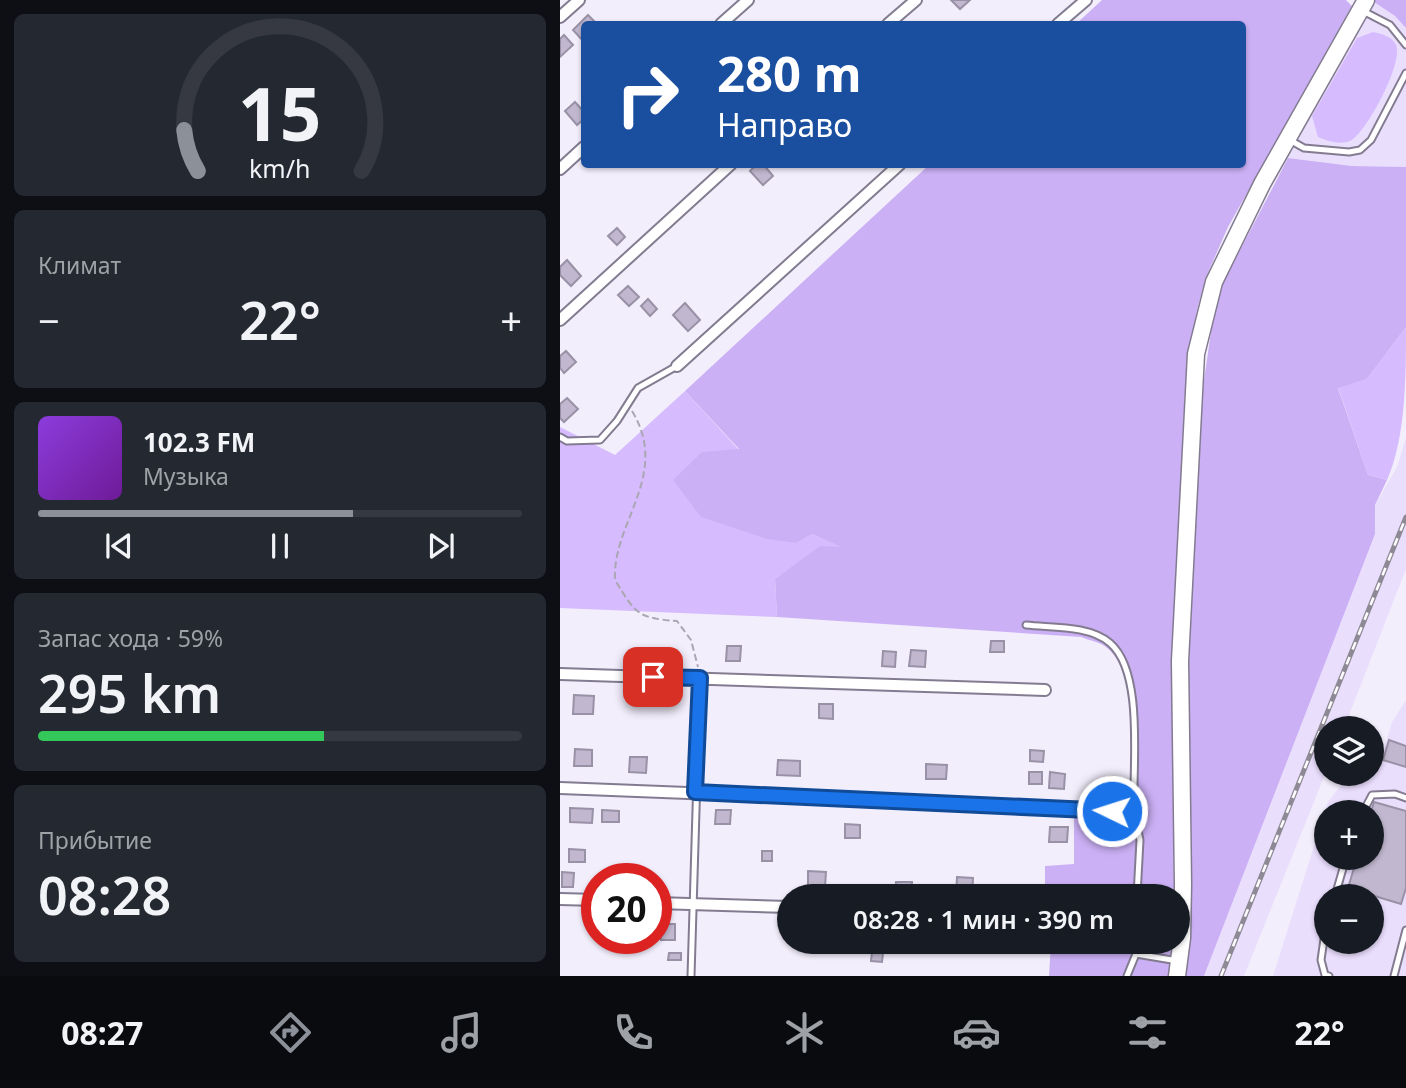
<!DOCTYPE html>
<html lang="ru">
<meta charset="utf-8">
<style>
body{margin:0;font-family:"Noto Sans",sans-serif;background:#242831;color:#f1f3f6;height:100vh;display:flex;flex-direction:column;font-size:26px;white-space:nowrap}
*{box-sizing:border-box;margin:0}
p{font-size:23px;color:#9ea1a6}
.icon{flex:none;width:38px;height:38px;fill:none;stroke:currentColor;stroke-width:2;stroke-linecap:round;stroke-linejoin:round}
.map{position:relative;flex:1;overflow:hidden}
.drawer{display:flex;flex-direction:column;gap:14px;padding:14px;background:#0d0f14;width:560px}
.drawer>*{flex:none}
.hud{position:absolute;left:21px;top:21px;width:665px;height:147px;border-radius:7px;box-shadow:0 2px 5px #0004;background:#1a4fa0;color:#fff;overflow:hidden}
.controls{position:absolute;left:754px;top:716px;display:grid;gap:14px}
.controls a{display:grid;place-items:center;width:70px;height:70px;border-radius:50%;background:#171b24;box-shadow:0 2px 5px #0004;font-size:35px}
.speed{position:absolute;left:21px;top:863px;display:flex;gap:14px;font-size:35px;font-weight:700;text-align:center}
.speed>*{display:grid;place-content:center;width:91px;height:91px;border-radius:50%;background:#171b24;box-shadow:0 2px 5px #0004;line-height:1}
.speed .limit{border:10px solid #d22;background:#fff;color:#111}
.pin{position:absolute;display:grid;place-items:center;width:60px;height:60px;color:#fff;margin:-30px;border-radius:14px;box-shadow:0 4px 10px #0006}
.me{position:absolute;width:77px;margin:-38px;rotate:274deg;stroke-linejoin:round;filter:drop-shadow(0 0 5px #0008)}
.turn{display:flex;align-items:center;gap:24px;height:147px;padding:0 21px;font-size:32px}
.turn .icon{width:91px;height:91px;stroke-width:2.5}
.turn b{display:block;font-size:49px;line-height:60px}
.big{font-size:52px;font-weight:600;line-height:1.1}
.drawer .widget{flex:1;display:flex;flex-direction:column;justify-content:center;gap:10px;min-width:0;padding:0 24px;border-radius:10px;background:#242831}
.drawer .dial{align-items:center;gap:0}
.dial svg{height:182px;overflow:visible;fill:none;stroke:#363941;stroke-width:7;stroke-linecap:round;text-anchor:middle}
.dial text{fill:#f1f3f6;stroke:none}
.song{display:flex;align-items:center;gap:21px}
.cover{width:84px;height:84px;border-radius:10px;background:linear-gradient(135deg,hsl(270 70% 55%),hsl(280 70% 35%))}
.played{height:7px;border-radius:4px;background:linear-gradient(90deg,#8c9099 65%,#363941 65%)}
.keys{display:flex;justify-content:space-around;direction:ltr}
.heat{display:flex;justify-content:space-between;align-items:center;font-size:38px;direction:ltr}
.charge{height:10px;border-radius:5px;background:linear-gradient(90deg,#34c759 59%,#363941 0)}
.trip{position:absolute;left:217px;top:884px;width:413px;height:70px;border-radius:35px;background:#171b24;box-shadow:0 2px 5px #0004;font-weight:600;line-height:70px;text-align:center}
.menu{display:flex;height:112px;justify-content:space-around;align-items:center;background:#090b0e;color:#9ea1a6}
.menu .icon{width:49px;height:49px}
.menu .active{color:#8c9099}
.menu b{font-size:32px;color:#f1f3f6}
main{display:flex;flex:1;min-height:0}
.map>svg:first-child{display:block}
.built{fill:#eadefd;fill-rule:evenodd}
.green{fill:#d6bcfe}
.forest{fill:#cbb0f5}
.building{fill:#c1b8cf;stroke:#9991a6;stroke-width:2}
.lines{fill:none;stroke-linecap:round;stroke-linejoin:round}
.lane-casing{stroke:#837b90;stroke-width:9}
.street-casing{stroke:#837b90;stroke-width:14}
.secondary-casing{stroke:#837b90;stroke-width:19}
.path{stroke:#aaa6b2;stroke-width:2;stroke-dasharray:7 3.5;stroke-linecap:butt}
.lane{stroke:#fff;stroke-width:5}
.street{stroke:#fff;stroke-width:10}
.secondary{stroke:#fff;stroke-width:16}
.rail-casing{stroke:#8e8a95;stroke-width:5}
.rail{stroke:#fefefe;stroke-width:2.5;stroke-dasharray:8;stroke-linecap:butt}
.route-casing{stroke:#114b97;stroke-width:18}
.route{stroke:#1a73e8;stroke-width:12}
</style>
<main>
<section class="drawer">
<div class="widget dial"><svg viewBox="0 0 100 80">
<path d="M14 69A42 42 0 1 1 86 69"/>
<path d="M14 69A42 42 0 0 1 8 51" stroke="#8c9099"/>
<text x="50" y="56" font-size="32" font-weight="700">15</text>
<text x="50" y="72" font-size="11">km/h</text>
</svg></div>
<div class="widget"><p>Климат</p>
<div class="heat"><a>−</a><b class="big">22°</b><a>+</a></div>
</div>
<div class="widget">
<div class="song"><i class="cover"></i><div><b>102.3 FM</b><p>Музыка</p></div></div>
<div class="played"></div>
<div class="keys"><svg class="icon" aria-label="previous" viewBox="0 0 24 24"><path d="M18 5L8 12l10 7zM5 5v14"/></svg><svg class="icon" aria-label="pause" viewBox="0 0 24 24"><path d="M8 5v14M16 5v14"/></svg><svg class="icon" aria-label="next" viewBox="0 0 24 24"><path d="M6 5l10 7-10 7zM19 5v14"/></svg></div>
</div>
<div class="widget"><p>Запас хода · 59%</p><b class="big">295 km</b><div class="charge"></div></div>
<div class="widget"><p>Прибытие</p><b class="big">08:28</b></div>
</section>
<div class="map">
<svg width="846" height="976" viewBox="0 0 846 976">
<rect width="100%" height="100%" fill="#f3eefc"/>
<g class="built">
<path d="M814 2 835 16 846 28V167L792 166 728 158Z"/>
<path d="M846 438V569L784 728H766V772L684 976H644L815 534V505L837 467Z"/>
<path d="M846 700V976H713L768 802 788 776 812 774V768H818L832 722ZM766 812H812V858H766ZM766 896H812V942H766Z"/>
</g>
<g class="green">
<path d="M813 32C821 34 832 36 836 45 844 62 806 134 790 141 780 145 767 141 758 137L752 116 797 38Z"/>
<path d="M846 327C846 376 846 438 827 480L808 475 778 387 807 379Z"/>
<path d="M125 391 179 450 237 543 252 534 284 548 235 565 215 579 217 617 0 608V427L55 455Z"/>
</g>
<g class="forest">
<path d="M542 0H786L792 6 668 227 646 277 637 310 625 391 612 664 614 896H485V866L514 864V817H571C570 775 582 674 546 647 540 642 528 640 521 637L217 617 215 579 260 546 281 547 252 534 237 543 207 539 141 517 113 480 142 452 179 449 125 391 369 165 682 164V24H516Z"/>
<path d="M815 0H846V28L835 16 814 2Z"/>
<path d="M728 158 792 166 846 167V327L807 379 778 388 808 475 827 480 815 505V534L644 976H623L629 824V663L642 394 654 311 662 285Z"/>
<path d="M491 942H614L610 976H489Z"/>
</g>
<g class="building">
<path d="M391 0H410L400 9Z"/>
<path d="M28 15 37 24H24V42L13 30Z"/>
<path d="M4 35 13 45 0 57V39Z"/>
<path d="M15 102 24 112V119L17 125 5 111Z"/>
<path d="M197 164H203L213 176 203 185 190 171Z"/>
<path d="M57 228 65 237 57 245 48 236Z"/>
<path d="M7 260 21 276 11 286 0 275V267Z"/>
<path d="M68 286 79 297 69 306 58 295Z"/>
<path d="M88 299 97 309 90 316 81 306Z"/>
<path d="M125 303 140 320 128 331 113 315Z"/>
<path d="M6 351 16 362 4 373 0 368V356Z"/>
<path d="M7 398 18 409 4 422 0 418V404Z"/>
<path d="M431 641H444V652H430Z"/>
<path d="M167 646H181L180 661H166Z"/>
<path d="M351 650 366 651 365 667 349 666Z"/>
<path d="M323 651 336 652 335 667 322 666Z"/>
<path d="M14 695 34 696 33 714H13Z"/>
<path d="M259 704H273V719L259 718Z"/>
<path d="M829 740 846 746V767L823 760Z"/>
<path d="M15 749 32 750V766H14Z"/>
<path d="M470 750 484 751 483 762 470 761Z"/>
<path d="M70 757H87L86 773 69 772Z"/>
<path d="M218 760 240 761V776L217 775Z"/>
<path d="M366 764 387 765 386 779H366Z"/>
<rect x="469" y="772" width="13" height="12"/>
<path d="M490 772 505 774 504 789 489 788Z"/>
<path d="M814 802 846 811V888L841 904 788 888 797 858H812L811 812Z"/>
<path d="M10 808 33 809 32 823 10 822Z"/>
<path d="M42 810 59 811V822H42Z"/>
<path d="M156 810H171L170 824H155Z"/>
<path d="M285 824 300 825V838H285Z"/>
<path d="M490 827H508L507 842H489Z"/>
<path d="M9 849 25 850V862H9Z"/>
<rect x="202" y="851" width="10" height="10"/>
<path d="M248 871 266 872 265 887H248Z"/>
<path d="M2 872 14 873 13 887H2Z"/>
<path d="M397 877 413 878 412 896H396Z"/>
<path d="M336 882H352L351 895 335 894Z"/>
<rect x="101" y="924" width="14" height="16"/>
<path d="M305 942H327L326 945H305Z"/>
<rect x="346" y="942" width="11" height="8"/>
<rect x="431" y="942" width="16" height="6"/>
<path d="M455 942H476L475 951 455 950Z"/>
<path d="M312 952 323 953 322 962 311 961Z"/>
<path d="M109 953H121V960H108Z"/>
</g>
<g class="lines">
<defs>
<g id="lane">
<path d="M803 11 830 25 846 45"/>
<path d="M728 139 744 148 789 152 800 150 811 140 846 73"/>
<path d="M0 437 7 441 40 440 57 421 78 388 117 366"/>
<path d="M466 625C492 628 529 625 550 643 585 673 572 769 574 812L529 809"/>
<path d="M574 812 580 840 577 896"/>
<path d="M803 812 812 795 835 794 846 798"/>
<path d="M775 896 786 858"/>
<path d="M766 925 761 960 765 975 769 976"/>
<path d="M576 954 618 961"/>
<path d="M131 976 140 678"/>
<path d="M567 976 576 954 569 942"/>
<path d="M834 976 846 930"/>
</g>
<g id="street">
<path d="M0 17 19 0"/>
<path d="M161 24 188 0"/>
<path d="M328 24 356 0"/>
<path d="M498 24 526 0"/>
<path d="M0 169 24 147"/>
<path d="M0 320 171 164"/>
<path d="M117 366 340 164"/>
<path d="M0 674 485 690"/>
<path d="M0 788 529 809"/>
<path d="M0 899 37 900"/>
<path d="M96 903 229 907"/>
</g>
<path id="secondary" d="M617 976 622 938 623 884 620 661 636 354 654 282 702 184 806 0"/>
</defs>
<use href="#lane" class="lane-casing"/>
<use href="#street" class="street-casing"/>
<use href="#secondary" class="secondary-casing"/>
<path class="path" d="M72 411C111 475 52 522 55 580 76 614 77 618 117 621L131 640 138 667"/>
<use href="#lane" class="lane"/>
<use href="#street" class="street"/>
<use href="#secondary" class="secondary"/>
<defs>
<path id="rail" d="M661 976 846 517"/>
</defs>
<use href="#rail" class="rail-casing"/>
<use href="#rail" class="rail"/>
</g>
<g class="lines">
<defs>
<path id="route" d="M93 677 140 678 135 792 552 811"/>
</defs>
<use href="#route" class="route-casing"/>
<use href="#route" class="route"/>
</g>
</svg>
<div class="controls">
<a><svg class="icon" aria-label="layers" viewBox="0 0 24 24"><path d="M12 4l9 5-9 5-9-5zM3 14l9 5 9-5"/></svg></a>
<a>+</a>
<a>−</a>
</div>
<div class="speed"><div class="limit">20</div></div>
<div class="pin" style="left:93px;top:677px;background:#d93025"><svg class="icon" aria-label="arrive" viewBox="0 0 24 24"><path d="M6 21V4h12l-3 4 3 4H6"/></svg></div>
<svg class="me" style="left:552px;top:811px" viewBox="-20 -20 40 40"><circle r="17" fill="#1a73e8" stroke="#fff" stroke-width="3"/><path d="M0-11L8 9 0 5-8 9z" fill="#fff"/></svg>
<div class="trip">08:28 · 1 мин · 390 m</div>
<div class="hud">
<div class="turn"><svg class="icon" aria-label="right" viewBox="0 0 24 24"><path d="M7 20v-9h11M14 6l5 5-5 5"/></svg><div><b>280 m</b>Направо</div></div>
</div>
</div>
</main>
<nav class="menu">
<b>08:27</b>
<svg class="icon active" aria-label="directions" viewBox="0 0 24 24"><path d="M12 3l9 9-9 9-9-9zM9 14v-3h6M13 9l2 2-2 2"/></svg>
<svg class="icon" aria-label="music" viewBox="0 0 24 24"><path d="M9 18V5l10-2v13"/><circle cx="6" cy="18" r="3"/><circle cx="16" cy="16" r="3"/></svg>
<svg class="icon" aria-label="phone" viewBox="0 0 24 24"><path d="M5 4h4l2 5-3 2q2 4 5 5l2-3 5 2v4C11 20 4 13 5 4z"/></svg>
<svg class="icon" aria-label="climate" viewBox="0 0 24 24"><path d="M12 3v18M4 7l16 10M4 17L20 7"/></svg>
<svg class="icon" aria-label="car" viewBox="0 0 24 24"><path d="M5 17H2v-5l4-1 3-4h7l3 4 3 1v5h-3M9 17h6M6 11h13"/><circle cx="7" cy="17" r="2"/><circle cx="17" cy="17" r="2"/></svg>
<svg class="icon" aria-label="filters" viewBox="0 0 24 24"><path d="M4 7h16M4 17h16"/><circle cx="9" cy="7" r="2"/><circle cx="15" cy="17" r="2"/></svg>
<b>22°</b>
</nav>
